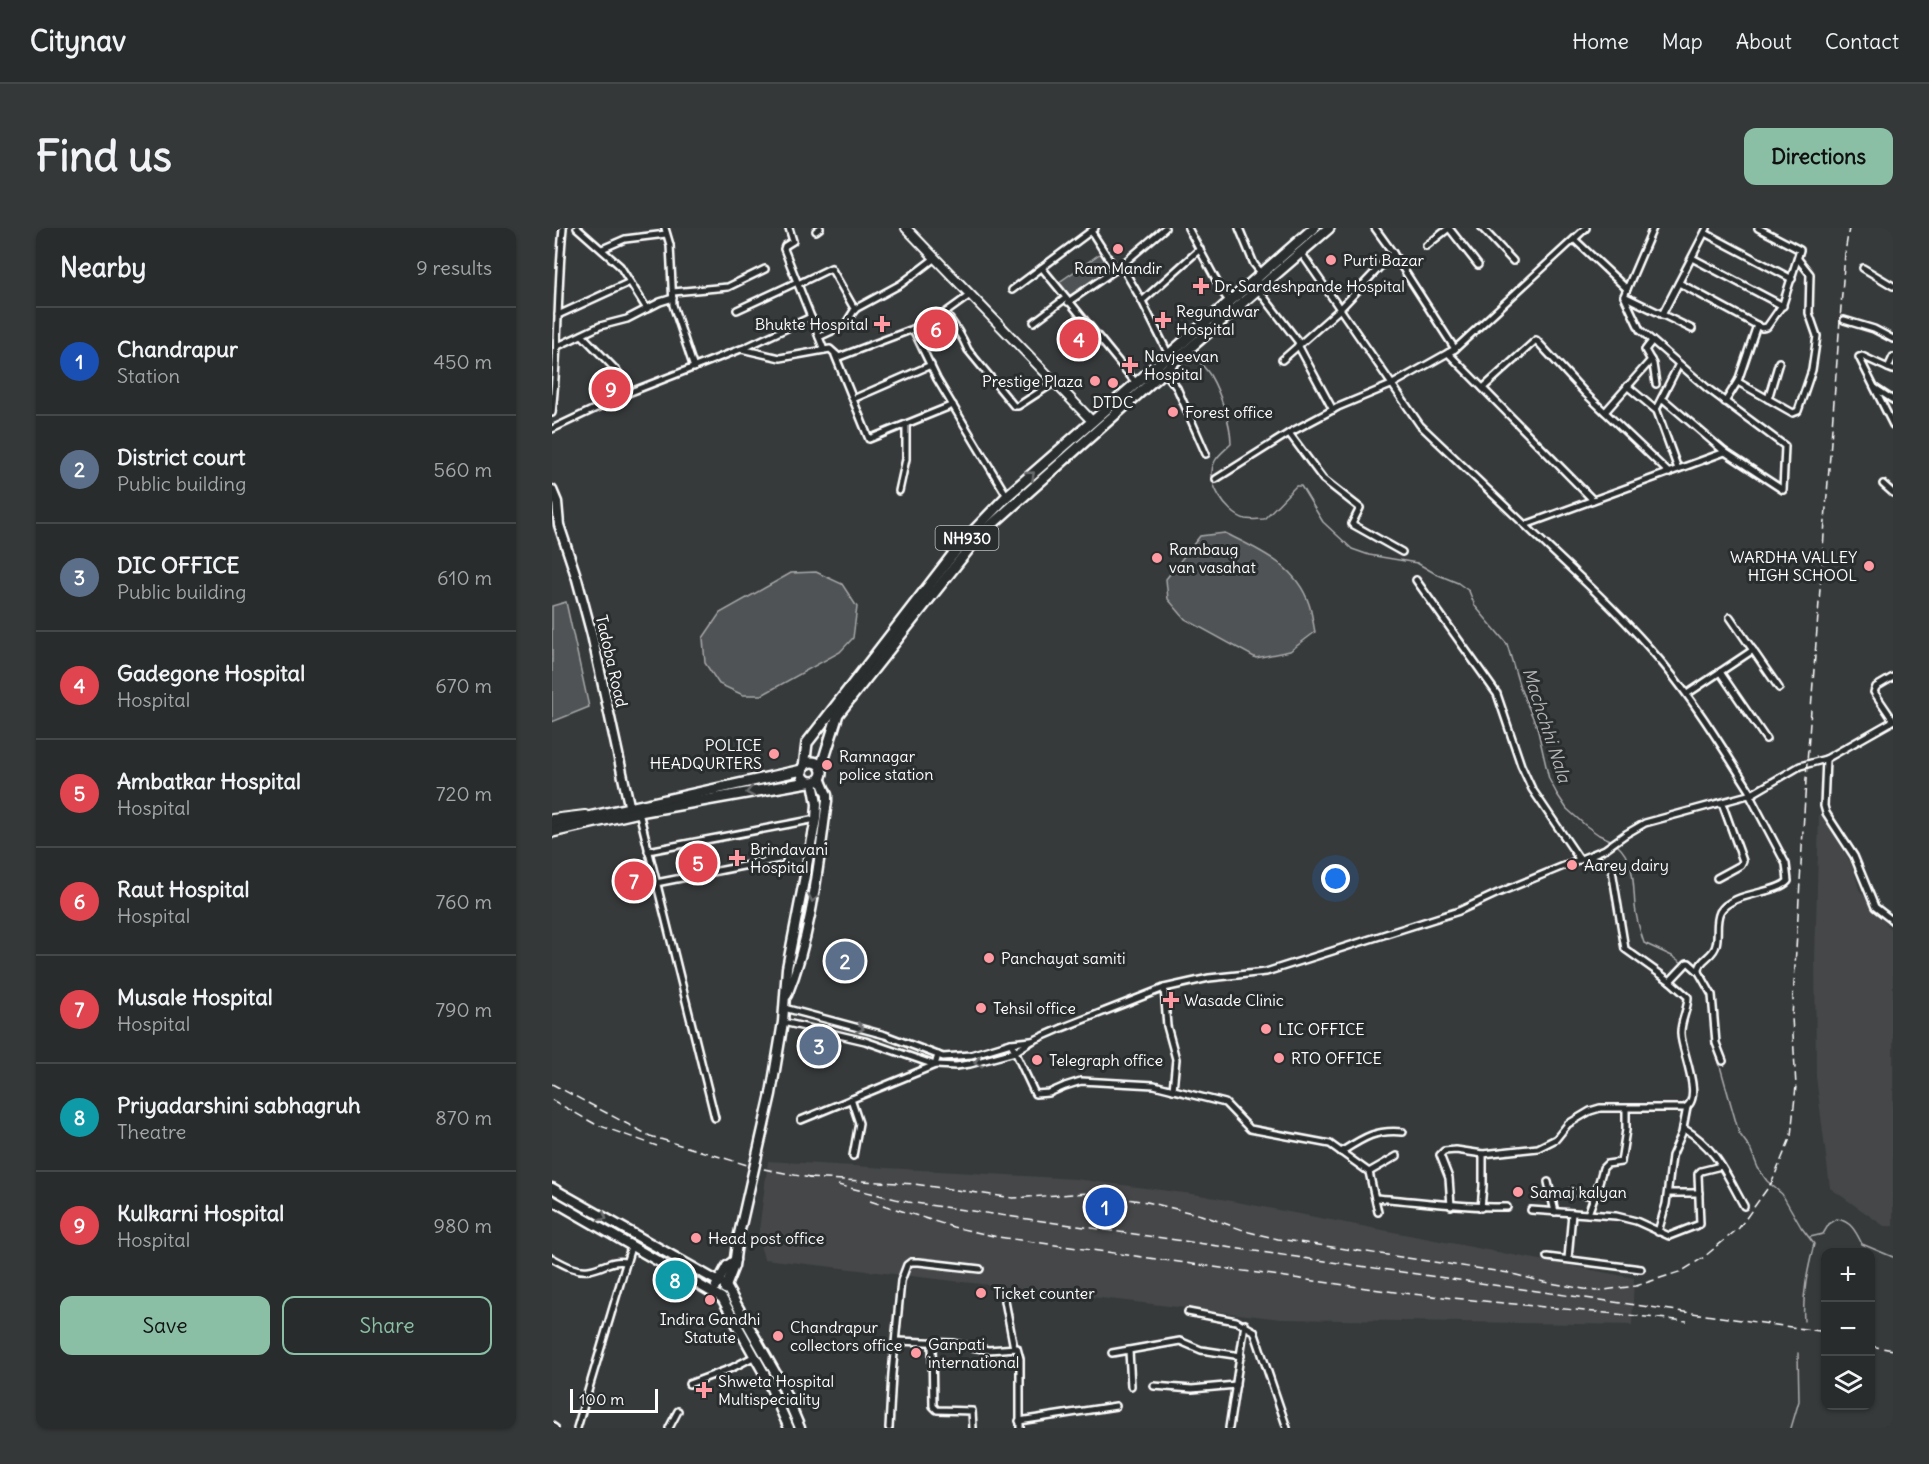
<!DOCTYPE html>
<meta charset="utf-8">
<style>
:root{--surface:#292c2c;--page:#353838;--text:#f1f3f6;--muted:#a5a7a9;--line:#454848;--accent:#8abfa5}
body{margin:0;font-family:Delius,sans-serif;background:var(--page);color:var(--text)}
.controls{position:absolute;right:18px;bottom:18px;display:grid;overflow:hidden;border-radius:12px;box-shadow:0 2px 4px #0004}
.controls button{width:54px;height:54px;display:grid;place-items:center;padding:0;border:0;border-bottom:2px solid var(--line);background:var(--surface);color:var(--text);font:30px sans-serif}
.scale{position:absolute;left:18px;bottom:15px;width:88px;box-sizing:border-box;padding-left:6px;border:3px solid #fff;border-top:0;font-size:16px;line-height:21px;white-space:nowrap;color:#fff;-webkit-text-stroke:4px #2a2d2e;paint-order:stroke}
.you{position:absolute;left:784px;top:651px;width:21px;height:21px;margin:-15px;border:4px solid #fff;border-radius:50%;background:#1a73e8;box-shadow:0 0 0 9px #1a73e833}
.badge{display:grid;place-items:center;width:39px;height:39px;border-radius:50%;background:var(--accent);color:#fff;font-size:20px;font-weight:700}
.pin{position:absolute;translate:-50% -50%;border:3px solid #fff;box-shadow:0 2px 6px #0006}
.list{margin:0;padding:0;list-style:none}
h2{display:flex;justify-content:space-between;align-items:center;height:78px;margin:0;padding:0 24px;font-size:26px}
h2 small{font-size:20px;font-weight:400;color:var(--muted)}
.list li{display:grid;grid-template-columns:39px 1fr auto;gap:18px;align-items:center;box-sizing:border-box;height:108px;padding:0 24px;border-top:2px solid var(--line)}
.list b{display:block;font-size:22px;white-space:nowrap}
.list p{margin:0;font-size:20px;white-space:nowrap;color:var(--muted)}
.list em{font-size:20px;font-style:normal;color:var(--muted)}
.actions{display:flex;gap:12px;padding:18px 24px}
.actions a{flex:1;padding:14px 0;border:2px solid var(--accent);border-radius:12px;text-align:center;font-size:21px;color:var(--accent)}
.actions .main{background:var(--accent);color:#111}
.icon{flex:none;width:33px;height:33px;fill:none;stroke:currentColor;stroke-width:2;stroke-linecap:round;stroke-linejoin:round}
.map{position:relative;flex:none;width:1341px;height:1200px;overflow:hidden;border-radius:12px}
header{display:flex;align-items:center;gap:36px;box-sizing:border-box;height:84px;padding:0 30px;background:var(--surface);border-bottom:2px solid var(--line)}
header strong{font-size:28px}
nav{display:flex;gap:33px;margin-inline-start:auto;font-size:21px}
.intro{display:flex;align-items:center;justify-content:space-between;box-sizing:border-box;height:144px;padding:0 36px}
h1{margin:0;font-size:42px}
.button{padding:15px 27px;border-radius:12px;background:var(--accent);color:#111;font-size:21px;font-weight:700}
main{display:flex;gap:36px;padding:0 36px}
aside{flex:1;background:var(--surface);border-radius:12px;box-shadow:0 2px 4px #0004}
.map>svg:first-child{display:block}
.built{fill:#444748}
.green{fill:#505354;stroke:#a8a9aa;stroke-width:1.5}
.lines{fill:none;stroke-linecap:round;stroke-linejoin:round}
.stream{stroke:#adaeaf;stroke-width:1.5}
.street-casing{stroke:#fff;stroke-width:10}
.secondary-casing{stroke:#fff;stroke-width:12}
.primary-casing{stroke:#fff;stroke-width:13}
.highway-casing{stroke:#fff;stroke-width:14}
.street{stroke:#2a2d2e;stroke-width:5}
.secondary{stroke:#2a2d2e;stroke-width:8}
.primary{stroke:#2a2d2e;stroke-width:8}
.highway{stroke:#2a2d2e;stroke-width:9}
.rail{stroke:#fff;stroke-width:1.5;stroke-dasharray:9 4.5;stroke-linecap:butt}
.primary-bridge-casing{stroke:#fff;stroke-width:13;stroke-linecap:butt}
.primary-bridge{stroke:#2a2d2e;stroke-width:8}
.oneway{stroke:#6a6c6d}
.poi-dot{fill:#ff9aa2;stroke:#2a2d2e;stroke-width:2}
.labels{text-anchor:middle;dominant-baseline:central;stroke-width:6;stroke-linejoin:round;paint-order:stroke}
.shield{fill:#2a2d2e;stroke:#bfc0c0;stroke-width:1.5}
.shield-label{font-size:15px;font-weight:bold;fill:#fff}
.poi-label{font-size:16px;fill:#fff;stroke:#2a2d2e;text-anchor:start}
.street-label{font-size:16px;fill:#fff;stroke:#2a2d2e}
.water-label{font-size:18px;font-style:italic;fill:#b4b5b5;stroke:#2a2d2e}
</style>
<header>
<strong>Citynav</strong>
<nav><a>Home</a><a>Map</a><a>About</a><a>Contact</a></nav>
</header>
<div class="intro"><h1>Find us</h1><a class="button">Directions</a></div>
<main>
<aside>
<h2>Nearby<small>9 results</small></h2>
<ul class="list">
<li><span class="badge" style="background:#1a4fb4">1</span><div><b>Chandrapur</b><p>Station</p></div><em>450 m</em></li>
<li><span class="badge" style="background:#5c6f8a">2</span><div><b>District court</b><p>Public building</p></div><em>560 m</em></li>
<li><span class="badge" style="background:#5c6f8a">3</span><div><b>DIC OFFICE</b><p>Public building</p></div><em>610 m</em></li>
<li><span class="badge" style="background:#e0444e">4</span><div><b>Gadegone Hospital</b><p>Hospital</p></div><em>670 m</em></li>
<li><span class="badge" style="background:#e0444e">5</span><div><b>Ambatkar Hospital</b><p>Hospital</p></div><em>720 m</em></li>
<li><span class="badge" style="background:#e0444e">6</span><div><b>Raut Hospital</b><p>Hospital</p></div><em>760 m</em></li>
<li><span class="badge" style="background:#e0444e">7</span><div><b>Musale Hospital</b><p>Hospital</p></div><em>790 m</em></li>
<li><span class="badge" style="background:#0f9aa8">8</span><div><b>Priyadarshini sabhagruh</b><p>Theatre</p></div><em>870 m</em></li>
<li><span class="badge" style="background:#e0444e">9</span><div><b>Kulkarni Hospital</b><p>Hospital</p></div><em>980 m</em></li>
</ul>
<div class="actions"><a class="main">Save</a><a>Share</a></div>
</aside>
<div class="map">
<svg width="1341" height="1200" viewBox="0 0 1341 1200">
<rect width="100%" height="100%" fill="#373a3b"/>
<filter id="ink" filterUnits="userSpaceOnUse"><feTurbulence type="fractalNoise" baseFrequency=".0167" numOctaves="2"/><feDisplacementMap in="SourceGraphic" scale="12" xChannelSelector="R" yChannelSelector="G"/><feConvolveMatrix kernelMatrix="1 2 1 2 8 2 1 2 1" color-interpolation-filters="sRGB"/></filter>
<g filter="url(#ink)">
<g class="built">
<path d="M1267,586L1275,594L1301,639L1307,661L1326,687L1341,703V998H1332L1278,960L1264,849L1263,729Z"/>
<path d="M216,933L524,951L648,967L1082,1050L1080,1097L729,1091L212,1031L206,1010Z"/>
</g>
<g class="green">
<path d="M549,25L558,40L517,69L506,55Z"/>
<path d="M673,305C707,322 744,337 757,376C760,385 761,395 763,404L738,423L704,430L633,391L616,371L614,351L648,308Z"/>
<path d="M264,344L290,356L305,379L301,410L288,424L210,467H191L167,456L153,435L151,410L168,385L239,345Z"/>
<path d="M14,374L37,479L0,494V378Z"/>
</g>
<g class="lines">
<g class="stream">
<path d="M640,124C645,133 653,139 658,147C668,164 679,196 679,216C674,221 666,227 663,233C652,253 674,285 693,291C699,292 706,291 712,291L744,258H749L771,294L800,321L817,327L865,335L884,346L906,355L917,363L923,378L955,416L968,460L985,499L997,551L1005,566L1015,581L1033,597L1047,607L1061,613"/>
<path d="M1064,616C1083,633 1081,654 1083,678C1084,690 1088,703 1092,715L1120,728L1132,736"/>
<path d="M1136,739L1147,750"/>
<path d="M1162,817L1187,905L1198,920L1206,940L1215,953L1230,966L1249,999L1262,1016C1256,1041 1250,1066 1252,1093"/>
<path d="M1258,1009L1271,1006L1277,996L1285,991C1299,993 1304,1004 1310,1016L1341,1029"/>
<path d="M1239,1200L1247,1173L1246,1125"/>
</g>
<defs>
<g id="street">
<path d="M25,0L68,38L95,81"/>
<path d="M113,0L118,17L121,77L142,140"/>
<path d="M237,0L241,13L233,18L232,21L272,122"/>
<path d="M636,0L671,65L678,74"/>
<path d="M687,0L702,36L710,46"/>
<path d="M823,0L841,25L903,121"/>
<path d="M897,0L926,37"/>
<path d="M930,0L961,33"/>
<path d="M264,3L268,0"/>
<path d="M539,3L564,42"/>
<path d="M1153,5L1240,51"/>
<path d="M1023,12L1075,61"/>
<path d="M874,18L897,0"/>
<path d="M50,21L73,11L114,6"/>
<path d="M748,23L868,197L973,297L1173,224L1231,262L1233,218L1155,160L1088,102L1072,68L1101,0"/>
<path d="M1140,30L1231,78"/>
<path d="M569,37L590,73L617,127"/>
<path d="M490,40L584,155"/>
<path d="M1311,40L1341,58"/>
<path d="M1127,55L1210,100L1215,99L1231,76L1248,22L1206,0"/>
<path d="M246,56L279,40L303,82"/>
<path d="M705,60L748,116"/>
<path d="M460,62L543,0"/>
<path d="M121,64L176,59L213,41"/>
<path d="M1072,68L1140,101"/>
<path d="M590,73L648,21"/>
<path d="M516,74L566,40L613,0"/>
<path d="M185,82L245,54"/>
<path d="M393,85C403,97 410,108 416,122L462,178H466L503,154"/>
<path d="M6,87L78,54"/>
<path d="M1110,87L1155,0"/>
<path d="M1292,92L1322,101L1341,111"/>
<path d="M482,94L514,70"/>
<path d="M361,101L385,151L455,268"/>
<path d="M30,107L66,144L76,165"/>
<path d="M267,109L293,97L303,81L349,56L383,30"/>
<path d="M1100,113L1093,122L1101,136L1104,156"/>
<path d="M746,117L781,182"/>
<path d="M6,118L48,98L75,91L108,74L121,70"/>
<path d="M190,121L259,89"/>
<path d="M896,125L1041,272"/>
<path d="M283,127L317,211L401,177"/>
<path d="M1341,129L1336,140L1341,142"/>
<path d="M730,132L788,81L841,25"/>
<path d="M1336,140L1310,128L1307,129L1341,197"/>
<path d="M612,143L625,160L654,226"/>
<path d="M1186,154L1241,185L1246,183L1260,142L1265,108L1257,85L1258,46L1246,31"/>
<path d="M1075,158L1105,183L1126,241"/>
<path d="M931,160L984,112L1034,166L1117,245"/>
<path d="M1323,160L1341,172"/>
<path d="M1110,170L1173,224"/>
<path d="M301,171L379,137"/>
<path d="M1216,171L1227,134"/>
<path d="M1173,174L1186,153L1205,97"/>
<path d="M1104,181L1127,136"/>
<path d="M1053,184L1099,132"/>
<path d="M0,185C7,124 5,62 11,0"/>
<path d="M0,201L76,165L189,121L228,130L278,121L287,129L361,101L393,85L418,67"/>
<path d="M664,251L737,205"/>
<path d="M1331,256L1341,265"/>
<path d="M347,263L354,231V196"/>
<path d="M973,297C1020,342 1070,386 1112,437C1145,477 1172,522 1200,566"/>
<path d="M850,324L800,296L808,280L771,251L737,205L786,179L839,157L903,121L1034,0"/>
<path d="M864,352L945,466L969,537L980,561L1028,632"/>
<path d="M1178,389L1227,460"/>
<path d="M1168,444L1214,511"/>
<path d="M1341,449L1324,459L1322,464L1341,492"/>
<path d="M1135,466L1201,422"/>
<path d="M1274,531L1272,578L1274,585L1302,628L1323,679L1341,693"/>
<path d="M87,584L163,890"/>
<path d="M96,623L264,591"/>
<path d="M1165,650L1189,637L1191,633L1170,575"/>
<path d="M104,655L227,631"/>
<path d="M1147,744C1146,731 1162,729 1164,717C1167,706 1163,695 1168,684C1179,664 1225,666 1236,653L1234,636L1197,566"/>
<path d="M1118,753L1135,735H1137L1147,744L1160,767L1164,815L1171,833"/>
<path d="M612,760L615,798L624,831L621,862"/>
<path d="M232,780L333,807L391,829L419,827L459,815L479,813"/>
<path d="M231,794L313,813L383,837L404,838L418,836L463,824L480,813L510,800L612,760L657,750L714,744L907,683L946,665L1053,621L1074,606L1093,595L1200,566L1248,538L1274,531L1341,493"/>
<path d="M459,815L483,866L497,865L513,858L529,853L602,857L673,875L698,901L778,916L817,944L826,984"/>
<path d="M299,871L307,895L301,928"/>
<path d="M249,892L383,837L386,827"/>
<path d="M1131,900C1164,919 1174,946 1192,978"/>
<path d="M789,924C811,910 824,901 851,904"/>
<path d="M817,944L845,928"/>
<path d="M996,954L1003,984"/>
<path d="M1019,964L1042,968"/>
<path d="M1116,965H1147"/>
<path d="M823,970C868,973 911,980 955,979"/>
<path d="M899,978L897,950L888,927L892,923L904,922L931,926L986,920L1004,911L1016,896L1038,883L1048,880H1132C1153,872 1129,823 1129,806C1128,794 1136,782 1136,769L1118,753L1073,721L1060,642L1056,635L1036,629"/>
<path d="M929,980L931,958V926"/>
<path d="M979,982L1064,988L1084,993L1117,1008L1148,996L1146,946L1149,943L1169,938"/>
<path d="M1036,986L1045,961L1051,940L1055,936L1069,934L1074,902V881"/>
<path d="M1106,1004L1114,976L1120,928L1130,905L1135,879"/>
<path d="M995,1029L1089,1041"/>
<path d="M0,1030C11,1036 24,1044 37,1042C51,1040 59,1031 74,1034"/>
<path d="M1016,1031L1020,985"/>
<path d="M453,1073L462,1120"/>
<path d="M636,1084L684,1093L702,1103L735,1200"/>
<path d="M344,1113L400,1115L436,1122L465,1120L468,1131V1200"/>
<path d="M380,1115L381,1178L385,1182L420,1183L421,1200"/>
<path d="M577,1123L579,1158"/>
<path d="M560,1125L628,1113L649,1122L689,1128"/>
<path d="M137,1156L180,1140L203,1128"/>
<path d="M602,1158L640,1161L684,1157"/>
<path d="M467,1193L564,1178"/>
<path d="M0,1198L3,1200"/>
<path d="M25,1200L79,1019"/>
<path d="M117,1200L126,1183"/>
<path d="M337,1200L340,1146L349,1053L355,1037L359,1034H367L428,1041"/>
<path d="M677,1200L693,1096"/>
</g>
<g id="secondary">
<path d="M354,0L540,193"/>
<path d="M0,591L33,587"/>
</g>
<g id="primary">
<path d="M0,262L5,274L7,297L25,351L40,407L79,586"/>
<path d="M235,767C260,706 266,638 275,573V567L268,550"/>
<path d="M219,866L231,794L235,740L264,591L265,576L261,554"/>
<path d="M0,960L174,1058L228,1153L248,1200"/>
<path d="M0,972L170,1070L213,1147L237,1200"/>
<path d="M164,1058L175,1038L183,1032"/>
<path d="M173,1061L182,1038L185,1015"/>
</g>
<g id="highway">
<circle cx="260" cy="544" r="10"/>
<path d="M252,539L255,515L409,316L455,268L762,0"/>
<path d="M269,540L286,486L427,308L631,126L777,0"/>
<path d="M0,597L250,542"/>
<path d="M0,604L87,584L256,554"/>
</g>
</defs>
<use href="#street" class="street-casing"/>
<use href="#secondary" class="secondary-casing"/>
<use href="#primary" class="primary-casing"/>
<use href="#highway" class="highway-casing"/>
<use href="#street" class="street"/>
<use href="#secondary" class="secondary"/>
<use href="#primary" class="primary"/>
<use href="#highway" class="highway"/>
<g class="rail">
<path d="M0,856L98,908L202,939L263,951"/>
<path d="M0,872L43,896L105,918"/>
<path d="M256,950L362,956L461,970L537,965L595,974L649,987L697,1004L726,1011L957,1045L992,1054L1044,1063L1084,1058L1130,1043L1152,1029L1187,1000L1220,954L1239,908L1244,858L1240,789L1255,535L1293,25L1297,0"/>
<path d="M286,957L356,974L1274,1104"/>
<path d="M318,973L401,999L446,1009L850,1065L1135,1093"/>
<path d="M1318,1118L1341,1122"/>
</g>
<defs>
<path id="primary-bridge" d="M185,1015L219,866"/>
</defs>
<use href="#primary-bridge" class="primary-bridge-casing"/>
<use href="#primary-bridge" class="primary-bridge"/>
</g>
<defs><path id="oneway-chevron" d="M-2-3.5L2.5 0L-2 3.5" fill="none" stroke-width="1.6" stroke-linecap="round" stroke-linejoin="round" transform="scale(1.5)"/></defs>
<g class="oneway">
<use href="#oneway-chevron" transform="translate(479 247) rotate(-41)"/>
<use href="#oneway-chevron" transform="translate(198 564) rotate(170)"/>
<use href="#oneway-chevron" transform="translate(261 670) rotate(102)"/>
<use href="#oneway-chevron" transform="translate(308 800) rotate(14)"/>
<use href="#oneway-chevron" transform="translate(426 834) rotate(165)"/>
<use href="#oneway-chevron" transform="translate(51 989) rotate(29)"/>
</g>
</g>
<g class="poi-dot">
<circle cx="566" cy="21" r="6"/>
<circle cx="779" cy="32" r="6"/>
<path d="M646 49h6v6h6v6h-6v6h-6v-6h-6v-6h6z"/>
<path d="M608 83h6v6h6v6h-6v6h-6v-6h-6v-6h6z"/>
<path d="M327 87h6v6h6v6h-6v6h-6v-6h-6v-6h6z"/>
<path d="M575 128h6v6h6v6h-6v6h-6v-6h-6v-6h6z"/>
<circle cx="543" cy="153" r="6"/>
<circle cx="561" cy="155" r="6"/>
<circle cx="621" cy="184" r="6"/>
<circle cx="605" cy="330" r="6"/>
<circle cx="1317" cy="338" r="6"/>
<circle cx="222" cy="526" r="6"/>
<circle cx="275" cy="537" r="6"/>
<path d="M182 621h6v6h6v6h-6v6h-6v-6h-6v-6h6z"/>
<circle cx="1020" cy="637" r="6"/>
<circle cx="437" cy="730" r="6"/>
<path d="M616 763h6v6h6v6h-6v6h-6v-6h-6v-6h6z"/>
<circle cx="429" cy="780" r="6"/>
<circle cx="714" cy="801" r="6"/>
<circle cx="727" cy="830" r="6"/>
<circle cx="485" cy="832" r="6"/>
<circle cx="966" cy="964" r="6"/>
<circle cx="144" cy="1010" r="6"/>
<circle cx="429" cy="1065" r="6"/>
<circle cx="158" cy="1072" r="6"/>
<circle cx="226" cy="1108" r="6"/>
<circle cx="364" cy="1125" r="6"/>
<path d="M149 1153h6v6h6v6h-6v6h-6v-6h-6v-6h6z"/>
</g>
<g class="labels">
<rect class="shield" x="383.5" y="298" width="63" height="24" rx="4.5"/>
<g class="shield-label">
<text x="415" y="310">NH930</text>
</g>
<g class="poi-label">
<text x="791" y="32">Purti Bazar</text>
<text x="566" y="40" text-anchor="middle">Ram Mandir</text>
<text x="662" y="58">Dr. Sardeshpande Hospital</text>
<text x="624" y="83">Regundwar<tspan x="624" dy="18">Hospital</tspan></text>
<text x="316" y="96" text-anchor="end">Bhukte Hospital</text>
<text x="592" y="128">Navjeevan<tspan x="592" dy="18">Hospital</tspan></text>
<text x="531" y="153" text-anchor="end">Prestige Plaza</text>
<text x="561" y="174" text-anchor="middle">DTDC</text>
<text x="633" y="184">Forest office</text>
<text x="617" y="321">Rambaug<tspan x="617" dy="18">van vasahat</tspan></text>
<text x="1305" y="329" text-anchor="end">WARDHA VALLEY<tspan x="1305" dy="18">HIGH SCHOOL</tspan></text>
<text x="210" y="517" text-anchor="end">POLICE<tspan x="210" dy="18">HEADQURTERS</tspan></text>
<text x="287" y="528">Ramnagar<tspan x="287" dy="18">police station</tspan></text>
<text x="198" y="621">Brindavani<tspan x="198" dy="18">Hospital</tspan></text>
<text x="1032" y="637">Aarey dairy</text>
<text x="449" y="730">Panchayat samiti</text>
<text x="632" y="772">Wasade Clinic</text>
<text x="441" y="780">Tehsil office</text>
<text x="726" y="801">LIC OFFICE</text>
<text x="739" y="830">RTO OFFICE</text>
<text x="497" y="832">Telegraph office</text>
<text x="978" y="964">Samaj kalyan</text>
<text x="156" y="1010">Head post office</text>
<text x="441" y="1065">Ticket counter</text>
<text x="158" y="1091" text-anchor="middle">Indira Gandhi<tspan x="158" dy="18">Statute</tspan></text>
<text x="238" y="1099">Chandrapur<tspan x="238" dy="18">collectors office</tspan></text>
<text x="376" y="1116">Ganpati<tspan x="376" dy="18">international</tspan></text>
<text x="166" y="1153">Shweta Hospital<tspan x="166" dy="18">Multispeciality</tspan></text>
</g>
<g class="street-label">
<text transform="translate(60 433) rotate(77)">Tadoba Road</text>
</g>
<g class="water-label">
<text transform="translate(995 497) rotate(72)">Machchhi Nala</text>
</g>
</g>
</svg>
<div class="controls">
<button>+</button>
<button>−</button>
<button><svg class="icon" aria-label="layers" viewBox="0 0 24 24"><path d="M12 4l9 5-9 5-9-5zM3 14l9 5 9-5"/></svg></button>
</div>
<div class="scale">100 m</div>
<div class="you"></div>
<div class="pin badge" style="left:553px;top:979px;background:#1a4fb4">1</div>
<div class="pin badge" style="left:293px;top:733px;background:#5c6f8a">2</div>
<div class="pin badge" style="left:267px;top:818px;background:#5c6f8a">3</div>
<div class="pin badge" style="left:527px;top:111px;background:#e0444e">4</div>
<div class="pin badge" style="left:146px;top:635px;background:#e0444e">5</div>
<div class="pin badge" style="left:384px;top:101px;background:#e0444e">6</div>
<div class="pin badge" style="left:82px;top:653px;background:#e0444e">7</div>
<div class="pin badge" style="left:123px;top:1052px;background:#0f9aa8">8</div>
<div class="pin badge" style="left:59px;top:161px;background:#e0444e">9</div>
</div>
</main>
